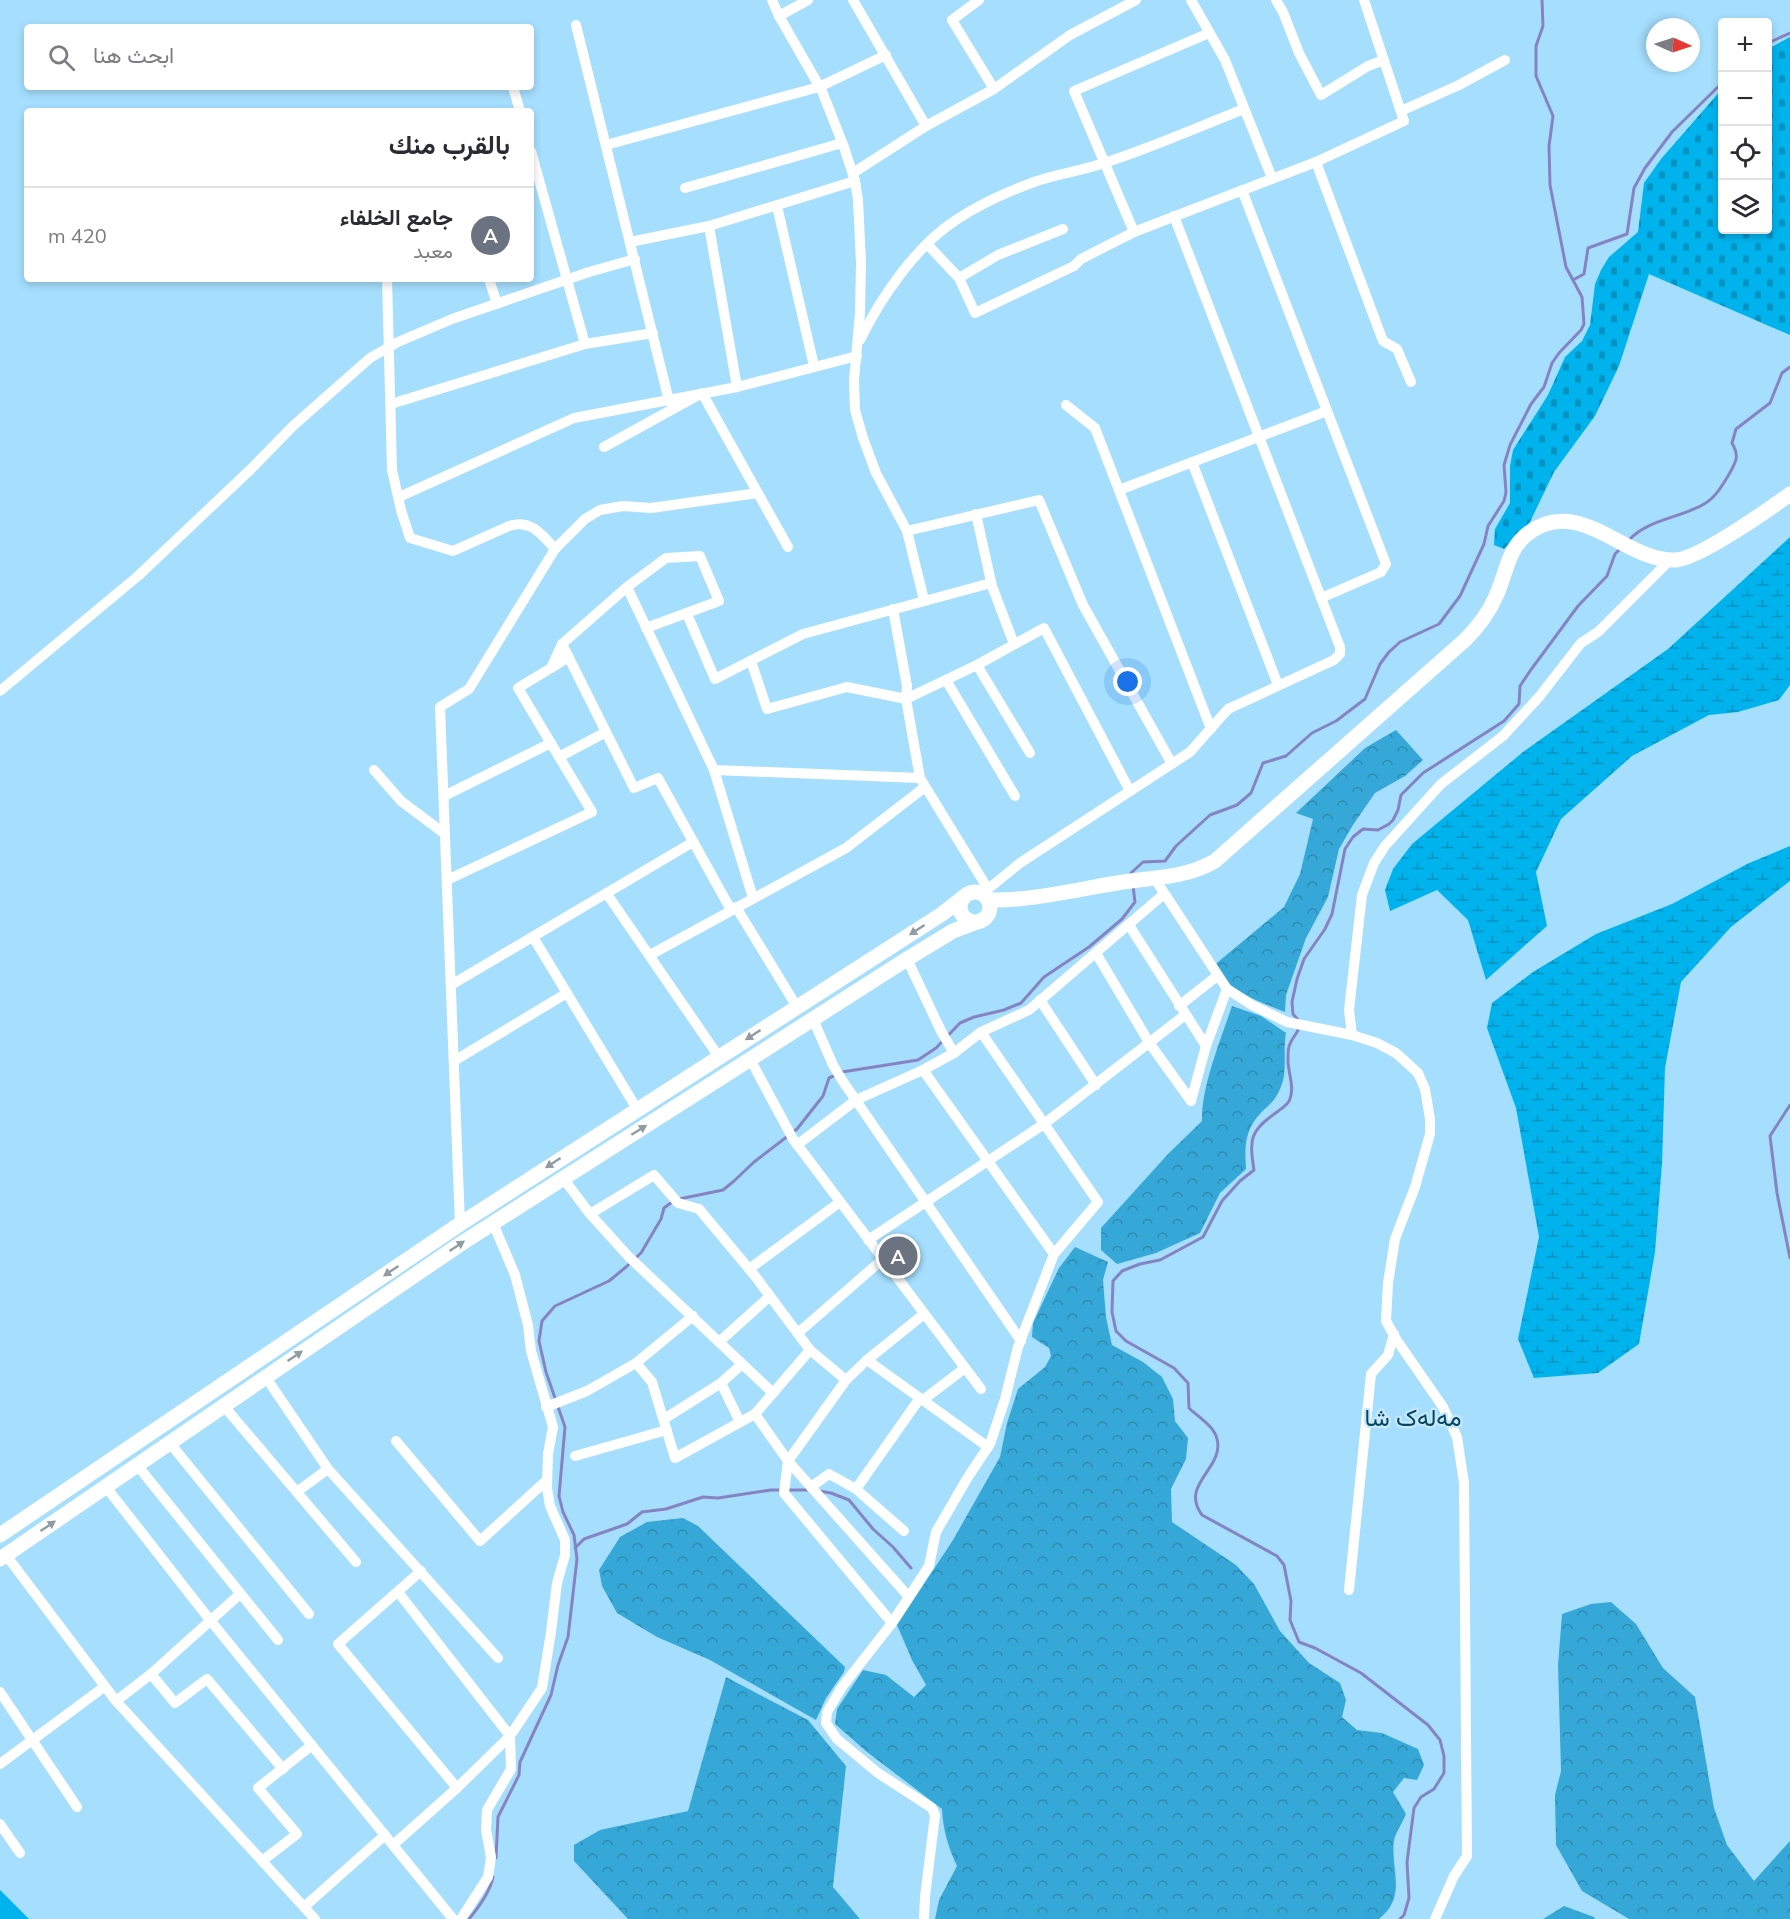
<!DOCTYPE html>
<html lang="ar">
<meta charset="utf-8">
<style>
:root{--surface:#fff;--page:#f7f7f7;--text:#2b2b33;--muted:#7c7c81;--line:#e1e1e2;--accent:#b45506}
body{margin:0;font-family:Mulish,Vazirmatn,sans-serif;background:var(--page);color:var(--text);direction:rtl}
.controls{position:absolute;right:18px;top:18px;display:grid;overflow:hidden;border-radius:6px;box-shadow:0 3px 9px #0003}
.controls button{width:54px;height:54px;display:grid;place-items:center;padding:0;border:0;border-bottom:2px solid var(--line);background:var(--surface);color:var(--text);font:30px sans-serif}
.compass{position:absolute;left:1646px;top:18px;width:54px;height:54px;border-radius:50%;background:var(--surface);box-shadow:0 3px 9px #0003;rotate:93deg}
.you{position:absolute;left:1128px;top:682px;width:21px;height:21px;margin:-15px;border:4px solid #fff;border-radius:50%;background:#1a73e8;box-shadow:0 0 0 9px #1a73e833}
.badge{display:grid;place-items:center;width:39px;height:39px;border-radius:50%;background:var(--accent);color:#fff;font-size:20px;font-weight:700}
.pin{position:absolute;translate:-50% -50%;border:3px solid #fff;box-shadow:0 2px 6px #0006}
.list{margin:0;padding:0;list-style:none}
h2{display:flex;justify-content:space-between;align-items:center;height:78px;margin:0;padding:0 24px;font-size:26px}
h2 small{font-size:20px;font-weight:400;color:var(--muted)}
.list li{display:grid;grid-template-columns:39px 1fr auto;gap:18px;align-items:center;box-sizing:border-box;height:96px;padding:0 24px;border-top:2px solid var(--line)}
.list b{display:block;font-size:22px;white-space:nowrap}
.list p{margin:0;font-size:20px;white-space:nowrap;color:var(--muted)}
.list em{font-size:20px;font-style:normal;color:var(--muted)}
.icon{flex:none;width:33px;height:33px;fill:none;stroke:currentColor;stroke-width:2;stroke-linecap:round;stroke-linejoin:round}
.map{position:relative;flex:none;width:1790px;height:1919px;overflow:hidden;direction:ltr}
.search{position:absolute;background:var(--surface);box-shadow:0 3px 9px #0003;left:24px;top:24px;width:510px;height:66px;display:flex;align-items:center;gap:15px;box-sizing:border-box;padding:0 21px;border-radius:6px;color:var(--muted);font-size:22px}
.panel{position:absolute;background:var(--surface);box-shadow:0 3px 9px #0003;left:24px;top:108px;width:510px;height:174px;border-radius:6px;direction:rtl}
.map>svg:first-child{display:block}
.forest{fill:url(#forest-crowns)}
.wetland{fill:url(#wetland-marsh)}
.cemetery{fill:url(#cemetery-stones)}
.green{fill:#00b3ed}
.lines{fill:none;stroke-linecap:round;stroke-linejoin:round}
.stream{stroke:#8683c2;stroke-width:3}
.street{stroke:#fff;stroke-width:10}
.secondary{stroke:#fff;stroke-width:15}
.oneway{fill:#909ca1}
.labels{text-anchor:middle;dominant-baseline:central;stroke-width:4.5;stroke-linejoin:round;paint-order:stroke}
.quarter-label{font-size:24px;fill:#04475f;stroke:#c7e9fb}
</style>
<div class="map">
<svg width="1790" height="1919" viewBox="0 0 1790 1919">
<defs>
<pattern id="forest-crowns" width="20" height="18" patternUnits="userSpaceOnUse" patternTransform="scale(1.5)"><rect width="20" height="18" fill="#36a8d8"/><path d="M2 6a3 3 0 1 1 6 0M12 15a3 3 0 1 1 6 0" fill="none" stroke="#2d8ab1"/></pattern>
<pattern id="wetland-marsh" width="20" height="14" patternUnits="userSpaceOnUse" patternTransform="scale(1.5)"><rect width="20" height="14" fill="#00b3ed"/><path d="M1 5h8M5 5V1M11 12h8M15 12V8" fill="none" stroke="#0293c2"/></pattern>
<pattern id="cemetery-stones" width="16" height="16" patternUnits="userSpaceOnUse" patternTransform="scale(1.5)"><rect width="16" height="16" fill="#00b3ed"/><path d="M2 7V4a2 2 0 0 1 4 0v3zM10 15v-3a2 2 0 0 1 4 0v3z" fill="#0293c2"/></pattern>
</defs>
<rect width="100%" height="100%" fill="#a5dffd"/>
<g class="forest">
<path d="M1396,730L1423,760L1405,776L1375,793L1353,825L1339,849L1328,897L1306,938L1286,995L1285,1012C1253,999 1235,994 1212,967L1284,907L1300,874L1313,819L1296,813L1365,748Z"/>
<path d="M1232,1006L1261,1016L1286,1033C1283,1049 1287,1070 1282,1084C1274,1106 1266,1105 1255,1120C1244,1135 1245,1152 1246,1169L1220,1193L1200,1233L1156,1253L1117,1264L1101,1250V1228L1168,1154L1202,1121C1201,1087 1221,1039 1232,1006Z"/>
<path d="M1075,1247L1108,1262L1103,1280L1106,1317L1112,1345L1143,1362L1162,1377L1173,1399L1175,1421L1188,1438L1186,1459L1171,1489L1172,1522L1236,1565L1254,1584L1280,1631L1309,1663L1340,1683L1346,1700L1342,1717L1357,1730L1382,1733L1418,1749L1424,1765L1417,1780L1404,1778L1393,1792L1406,1814C1403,1822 1396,1832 1394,1840C1390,1870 1408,1896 1379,1919H935L939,1900L957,1866C948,1847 943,1830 942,1809L867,1752L835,1724L837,1709L863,1670L886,1675L914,1697L926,1685L912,1660L897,1625L953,1540L1000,1457L1007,1423L1018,1389L1045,1367L1051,1356L1049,1348L1032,1337L1033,1323L1059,1268Z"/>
<path d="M683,1518L698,1526L845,1667L844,1672L826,1698L816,1720L710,1660L657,1637L617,1613L602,1586L599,1570L620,1537L647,1522Z"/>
<path d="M1611,1602L1636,1624L1663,1668L1695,1697L1714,1808L1727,1845L1754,1881L1790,1841V1919H1629L1582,1891L1556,1845L1555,1795L1561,1771L1558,1665L1562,1614L1591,1604Z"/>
<path d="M726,1677L808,1720L846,1766L833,1887L860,1919H628L574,1861V1845L600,1830L688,1811Z"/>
<path d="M1564,1906L1594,1917L1595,1919H1543Z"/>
</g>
<g class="wetland">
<path d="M1790,537V685L1779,700L1738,712L1709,715L1632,756L1561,819L1536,872L1547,926L1486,980L1468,920L1437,890L1390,911L1385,890L1393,869L1412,844L1523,752L1668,649Z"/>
<path d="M1790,846V881L1731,927L1681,982L1665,1068L1662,1164L1655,1252L1639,1344L1598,1373L1534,1378L1518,1339L1539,1237L1516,1108L1487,1028L1492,1003L1533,972L1596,934L1672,904L1747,864Z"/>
</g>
<path class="cemetery" d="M1790,37V335L1649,274L1619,366L1595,416L1554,472L1530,522L1504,549L1494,545L1495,529L1510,503V466L1513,450L1548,395L1565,357L1582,341L1590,325L1595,284L1601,270L1609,257L1638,232L1644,183L1661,159L1722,89V230H1768V49Z"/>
<path class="green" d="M0,1890L29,1919H0Z"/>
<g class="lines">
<g class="stream">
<path d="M1768,43L1790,33"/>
<path d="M1573,280L1584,274L1588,248L1627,234L1634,188L1645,168L1672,132L1722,83"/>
<path d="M1629,540C1648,519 1681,518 1704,504C1715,498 1722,486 1728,476C1736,462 1740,457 1732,443L1736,429L1770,403L1782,373L1790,367"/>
<path d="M1131,876V873L1143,862L1165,861L1176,846L1210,815L1237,805L1251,793L1263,763L1286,756L1312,733L1336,721L1365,699L1380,664L1389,652L1400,642L1439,624L1460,596L1484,544L1488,526L1504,501L1506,492L1504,465L1510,445L1531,404L1544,387L1552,363L1559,353L1581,330L1584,324L1582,297L1566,267L1550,185L1549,146L1553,116L1536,76V46L1543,26L1542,0"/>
<path d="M1299,1021L1293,1014L1292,1002L1297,979L1304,959L1325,929L1332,914L1345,849L1353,837L1363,829L1378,830L1389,824L1393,820L1398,810L1401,795L1423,773L1504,721L1519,704L1520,686L1530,671L1578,606L1607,576L1615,554L1620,549"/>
<path d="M1299,1028C1297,1034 1292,1038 1290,1044C1288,1047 1288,1053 1288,1057C1287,1071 1295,1085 1290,1099C1288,1105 1282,1108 1277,1112C1250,1131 1249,1138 1254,1170L1240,1181L1222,1201L1203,1237L1160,1260L1140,1264L1122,1271L1113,1281L1112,1312L1116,1331L1126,1341L1174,1368L1188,1383L1189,1408C1198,1417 1214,1426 1217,1439C1225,1468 1179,1484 1202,1515L1277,1556L1284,1565L1291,1601L1290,1620L1299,1642L1315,1648L1361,1673L1428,1725L1440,1740L1444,1756V1773L1434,1789L1421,1797L1414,1808L1407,1862L1409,1898L1404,1915L1400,1919"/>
<path d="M842,1072L918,1060L936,1048L960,1023L974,1017L1004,1010L1021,1003L1044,977L1089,947L1122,919L1135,902L1133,886"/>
<path d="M1790,1105L1770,1136L1777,1193L1790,1258"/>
<path d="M679,1199L723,1190L734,1181L754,1162L797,1129L823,1096L829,1078L836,1075"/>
<path d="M819,1491L831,1493L849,1500L873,1529L893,1547L911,1568"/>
<path d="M575,1548L584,1539L627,1524L642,1512L666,1509L703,1497L718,1498L771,1490H809"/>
<path d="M496,1858L498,1817L519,1775L520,1762L551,1695L558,1665L568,1637L577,1559L574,1535L563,1512L559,1496L565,1427L546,1372L539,1341L542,1321L555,1306L609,1281L626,1267L641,1253L661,1219L664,1208L672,1202"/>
<path d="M469,1919C479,1907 490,1892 493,1877"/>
</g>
<g class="street">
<path d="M772,0L779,16L822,91L844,147L855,181L858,200L861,263L860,313L854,380L855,410L863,438L876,473L907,531L924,600"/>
<path d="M853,0L926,126"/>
<path d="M979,0L952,20L994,89"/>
<path d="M1191,0L1225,60L1272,178"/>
<path d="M1276,0L1283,12L1299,53L1321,95L1368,66L1384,60"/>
<path d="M779,16L808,0"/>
<path d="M576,25L669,401"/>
<path d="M513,87L520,111"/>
<path d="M1401,111L1459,85L1505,60"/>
<path d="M606,145L819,87L886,55"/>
<path d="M531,151L585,344L653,333"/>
<path d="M1316,162L1383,341L1397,349L1411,382"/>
<path d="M853,173L926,126L994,89L1070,35L1136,0"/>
<path d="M685,188L842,143"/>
<path d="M1242,190L1386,564L1381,572L1321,598"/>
<path d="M777,206L814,366"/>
<path d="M709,226L737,387"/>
<path d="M1134,232L1074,91L1209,33"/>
<path d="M630,242L709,226L855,181"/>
<path d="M927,244L959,278L975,313L1074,266L1081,259L1134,232L1316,162L1404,121L1364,0"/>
<path d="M959,278L998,255L1063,229"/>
<path d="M387,279L392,470L401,510L410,538L453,551L509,526C530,519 542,534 555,549"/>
<path d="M489,279L497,304"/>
<path d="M860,340C881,297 916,246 956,220C980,204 1007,192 1034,182C1056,174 1081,171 1104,163C1151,148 1198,127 1244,109"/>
<path d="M391,404L585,344"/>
<path d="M1066,405L1095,428L1211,729"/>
<path d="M604,447L702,393L788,547"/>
<path d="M1192,462L1278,685"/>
<path d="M1119,490L1327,411"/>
<path d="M399,497L574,418L737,387L857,356"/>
<path d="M976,514L992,586L1014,644"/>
<path d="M907,531L1039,500L1083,605L1172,764"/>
<path d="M627,587L714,770L753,898"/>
<path d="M893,609L907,686L906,699L920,778L988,889"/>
<path d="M687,614L715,679L803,634L991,583"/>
<path d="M562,644L634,788L658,778L731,910"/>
<path d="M751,661L767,709L847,687L906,699L977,665L1044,628L1130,791"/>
<path d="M977,665L1030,753"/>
<path d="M551,668L562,644L627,587L666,558L700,556L719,601L646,628"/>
<path d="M946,680L1015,796"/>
<path d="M0,691L138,576L251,469L293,426L370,358L398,342L452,319L589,272L635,259"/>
<path d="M559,757L606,732"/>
<path d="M374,770L401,801L445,834"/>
<path d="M714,770L920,778"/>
<path d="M444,796L551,743"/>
<path d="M1155,879L1227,989L1252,1005L1287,1022L1352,1035L1377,1043L1396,1053L1418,1073L1425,1089L1430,1119V1134L1415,1187L1395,1239L1388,1283L1386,1321L1396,1339L1443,1407L1457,1437L1464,1483L1467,1856L1454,1876L1435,1919"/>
<path d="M447,880L592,812L518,688L569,657"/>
<path d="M607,894L719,1057"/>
<path d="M982,894L1020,863L1190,752L1228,709L1334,660L1340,654V647L1174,216"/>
<path d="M736,907L797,1007"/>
<path d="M1129,925L1206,1046"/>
<path d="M533,937L637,1109"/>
<path d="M1096,953L1150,1044L1191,1101"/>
<path d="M650,955L846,848L925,787"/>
<path d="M907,959L941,1031L954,1053"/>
<path d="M451,985L693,842"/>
<path d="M1040,1000L1096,1085"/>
<path d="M1179,1006L1217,976"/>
<path d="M813,1019L833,1065L842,1080L1021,1341"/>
<path d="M981,1032L1098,1202L1054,1254"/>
<path d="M1352,1035L1349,1010L1362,895L1374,863L1385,846L1441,784L1503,736L1539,697L1581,643L1598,632L1671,559"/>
<path d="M750,1059L793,1139L981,1389"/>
<path d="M454,1061L567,993"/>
<path d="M923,1070L1054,1254L1018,1347L1005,1399L990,1444L968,1477L936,1532L929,1566L892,1623L842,1687L827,1712L826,1723L837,1739L878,1773L932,1808L935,1815L925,1897L924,1919"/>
<path d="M1191,1101L1206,1046L1227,989"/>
<path d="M797,1145L856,1100L923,1070L954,1053L981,1032L1029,1010L1164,894"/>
<path d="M563,1178L590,1214L629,1257L773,1393"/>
<path d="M590,1214L654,1175L678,1203L699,1209L755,1276L810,1350L846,1380"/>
<path d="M460,1224L440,707L469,689L555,549L585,519L600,510L623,506L651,508L758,493"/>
<path d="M868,1240L1044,1124L1185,1015"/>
<path d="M749,1269L840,1202"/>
<path d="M798,1333L883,1259"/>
<path d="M719,1342L770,1296"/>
<path d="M867,1360L988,1447"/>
<path d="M636,1363L652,1382L675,1458L755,1414L810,1350"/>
<path d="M265,1376L328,1469L498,1658"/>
<path d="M721,1383L740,1422"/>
<path d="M923,1400L965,1368"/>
<path d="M223,1405L356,1562"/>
<path d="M546,1407L587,1391L636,1363L693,1316"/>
<path d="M755,1414L788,1461L784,1493L892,1623"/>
<path d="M664,1419L721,1383L742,1364"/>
<path d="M396,1441L480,1541L547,1480"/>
<path d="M169,1442L309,1614"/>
<path d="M575,1456L667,1430"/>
<path d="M137,1465L278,1640"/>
<path d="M106,1487L210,1620L453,1919"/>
<path d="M811,1487L829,1474L856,1489L904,1531"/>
<path d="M856,1489L920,1398"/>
<path d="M298,1491L328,1469"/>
<path d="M6,1555L116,1701L315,1919"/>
<path d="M421,1571L338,1644L457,1788"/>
<path d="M1349,1590L1371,1374L1388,1355L1394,1334"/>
<path d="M909,1597L788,1461L846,1380L867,1360L924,1314"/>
<path d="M151,1674L175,1703L207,1679L283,1769"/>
<path d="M0,1692L77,1807"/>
<path d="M116,1701L151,1674L240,1594"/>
<path d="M0,1764L104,1687"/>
<path d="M0,1824L20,1853"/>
<path d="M393,1845L457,1788L510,1736L398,1592"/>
<path d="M262,1861L297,1834L258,1788L312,1745"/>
<path d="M304,1907L385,1835"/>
<path d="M461,1919L488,1877L491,1857L486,1830L487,1810L511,1769L510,1736L542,1688L551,1632L557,1583L565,1555V1540L550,1506L547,1488L548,1454L553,1427L531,1351L528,1325L515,1275L493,1223"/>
</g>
<g class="secondary">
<circle cx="975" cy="907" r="15"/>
<path d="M988,900C1031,901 1074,890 1117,883C1151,877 1184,879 1215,861L1465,640C1478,627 1489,613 1496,596C1506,575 1507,551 1526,535C1579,492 1625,563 1676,560C1700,558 1768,510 1790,494"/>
<path d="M0,1535L460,1224L942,914L965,896"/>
<path d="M0,1559L459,1245L907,959L953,931L977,922"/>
</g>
</g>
<defs><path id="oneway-solid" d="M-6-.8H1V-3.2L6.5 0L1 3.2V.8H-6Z" transform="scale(1.5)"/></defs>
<g class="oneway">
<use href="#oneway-solid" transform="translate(917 930) rotate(147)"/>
<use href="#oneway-solid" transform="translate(753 1035) rotate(147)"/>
<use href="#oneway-solid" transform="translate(639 1130) rotate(-32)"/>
<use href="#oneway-solid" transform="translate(553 1163) rotate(147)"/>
<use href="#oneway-solid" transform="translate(457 1246) rotate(-34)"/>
<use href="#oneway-solid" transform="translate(391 1271) rotate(146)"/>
<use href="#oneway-solid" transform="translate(295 1356) rotate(-34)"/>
<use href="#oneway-solid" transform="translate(48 1526) rotate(-34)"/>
</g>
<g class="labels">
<g class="quarter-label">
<text x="1413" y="1417">مەلەک شا</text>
</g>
</g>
</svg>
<div class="controls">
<button>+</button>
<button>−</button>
<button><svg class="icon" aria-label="locate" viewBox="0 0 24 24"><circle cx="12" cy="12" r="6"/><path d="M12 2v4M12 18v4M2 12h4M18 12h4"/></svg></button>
<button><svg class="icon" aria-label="layers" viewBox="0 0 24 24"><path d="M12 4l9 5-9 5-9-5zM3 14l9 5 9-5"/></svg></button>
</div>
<svg class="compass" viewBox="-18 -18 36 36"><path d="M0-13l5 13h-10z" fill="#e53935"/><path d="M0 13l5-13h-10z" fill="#7c7c81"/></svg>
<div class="you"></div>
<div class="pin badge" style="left:898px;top:1256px;background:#6b7280">A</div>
<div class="search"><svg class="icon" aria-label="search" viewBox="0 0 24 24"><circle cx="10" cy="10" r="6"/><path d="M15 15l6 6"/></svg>ابحث هنا</div>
<section class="panel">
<h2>بالقرب منك<small></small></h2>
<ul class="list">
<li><span class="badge" style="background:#6b7280">A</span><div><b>جامع الخلفاء</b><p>معبد</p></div><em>420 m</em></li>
</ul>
</section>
</div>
